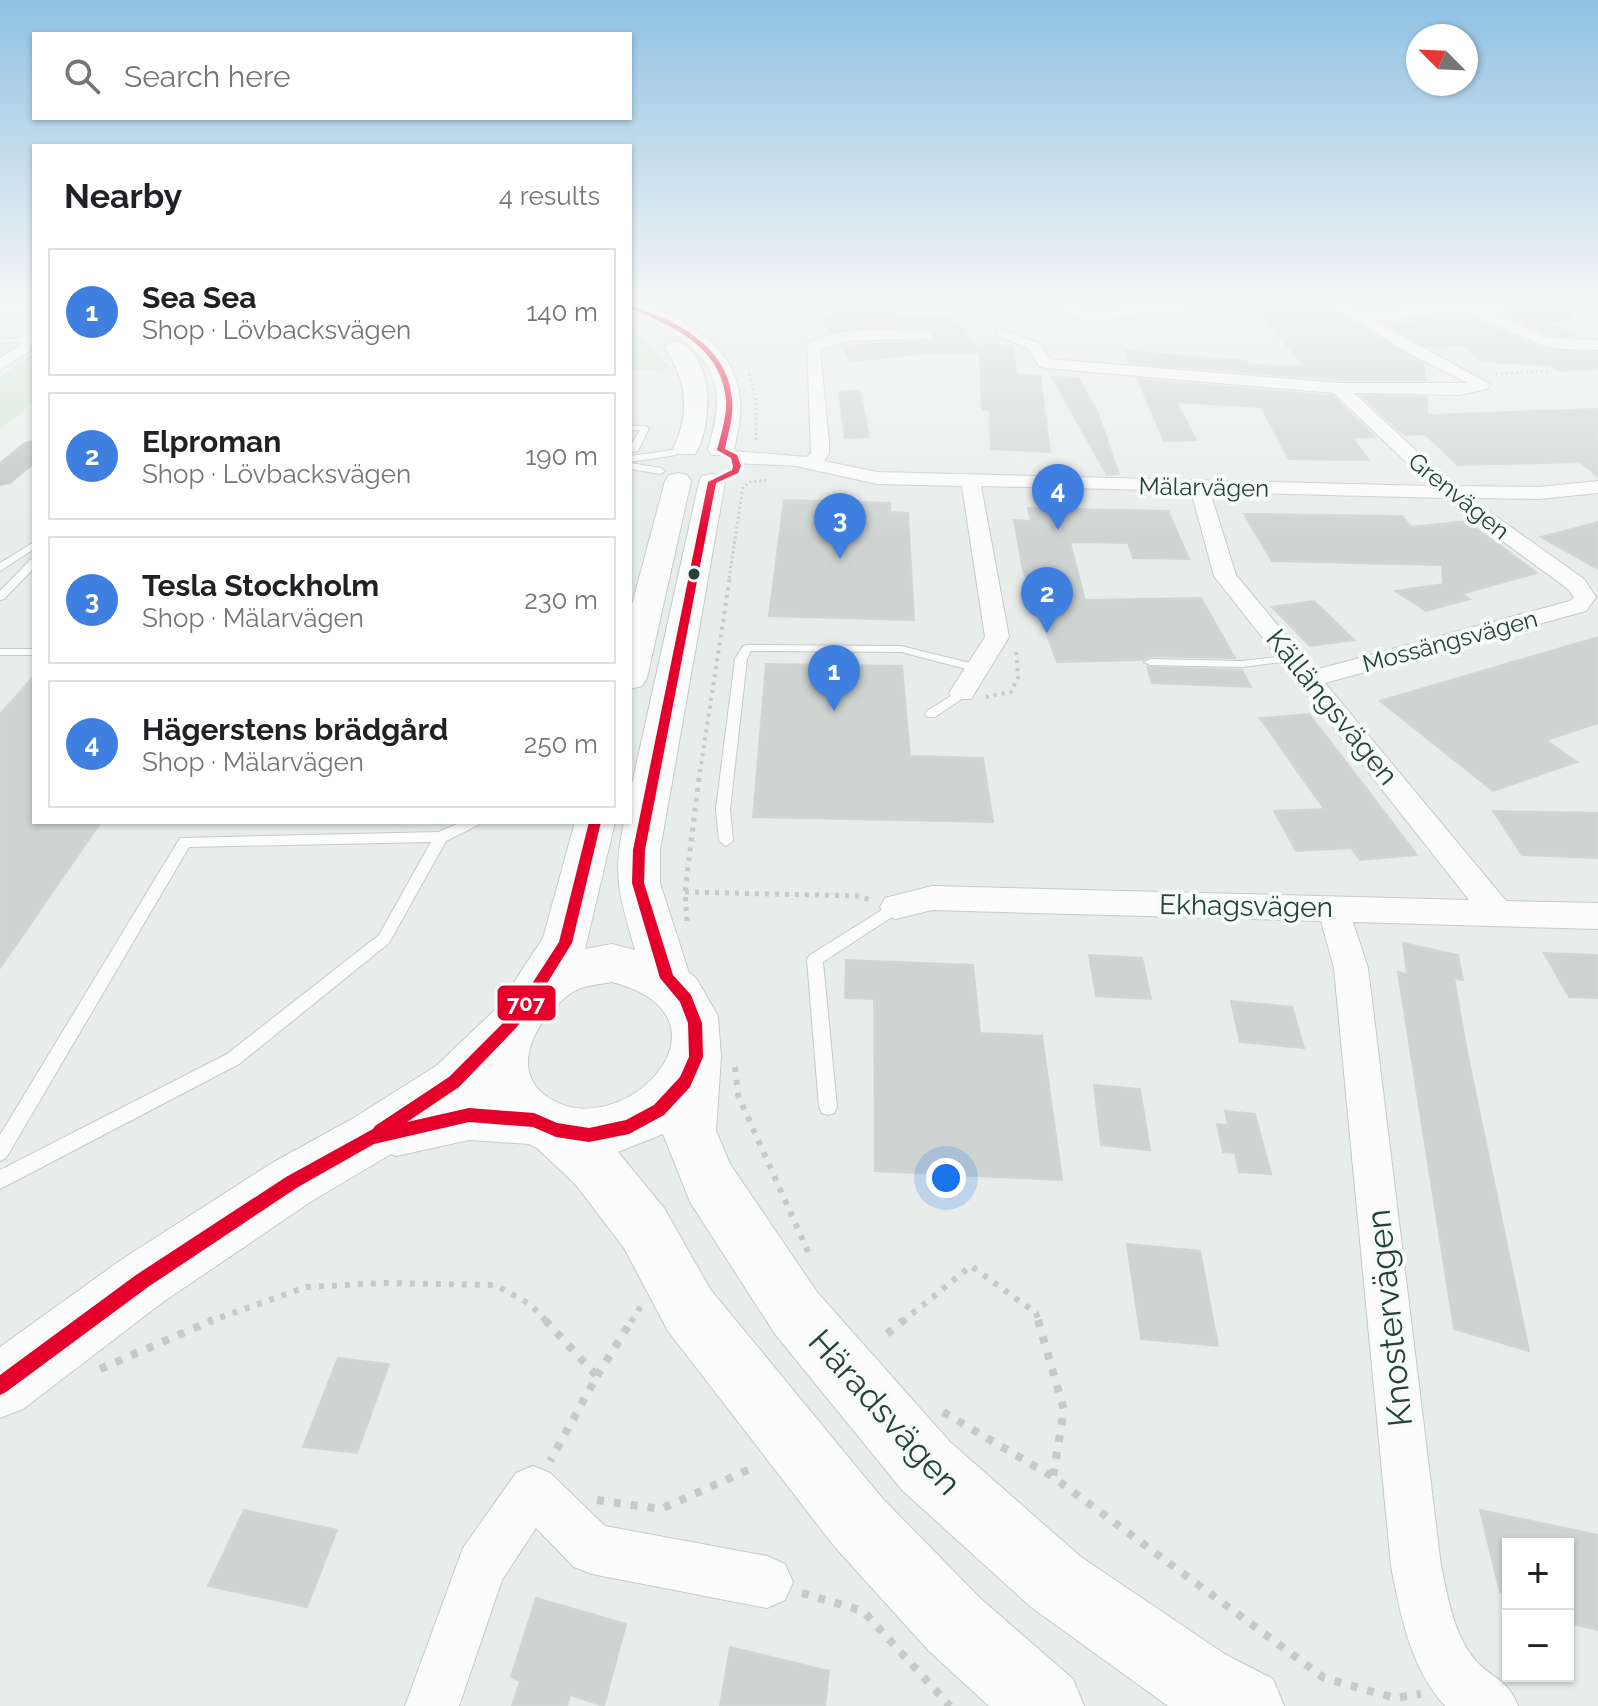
<!DOCTYPE html>
<meta charset="utf-8">
<style>
:root{--surface:#fff;--page:#f2f2f2;--text:#202124;--muted:#757577;--line:#e0e0e0;--accent:#2563eb}
body{margin:0;font-family:Raleway,sans-serif;background:var(--page);color:var(--text)}
.controls{position:absolute;right:24px;bottom:24px;display:grid;overflow:hidden;border-radius:0px;box-shadow:0 2px 6px #0004}
.controls button{width:72px;height:72px;display:grid;place-items:center;padding:0;border:0;border-bottom:2px solid var(--line);background:var(--surface);color:var(--text);font:40px sans-serif}
.compass{position:absolute;left:1406px;top:24px;width:72px;height:72px;border-radius:50%;background:var(--surface);box-shadow:0 2px 6px #0004;rotate:294deg}
.you{position:absolute;left:946px;top:1178px;width:28px;height:28px;margin:-20px;border:6px solid #fff;border-radius:50%;background:#1a73e8;box-shadow:0 0 0 12px #1a73e833}
.badge{display:grid;place-items:center;width:52px;height:52px;border-radius:50%;background:var(--accent);color:#fff;font-size:26px;font-weight:700}
.pin{position:absolute;translate:-50% -66px;filter:drop-shadow(0 2px 4px #0008)}
.pin::after{content:'';position:absolute;top:42px;width:28px;height:24px;background:inherit;clip-path:polygon(0 0,100% 0,50% 100%)}
.list{margin:0;padding:0;list-style:none}
h2{display:flex;justify-content:space-between;align-items:center;height:104px;margin:0;padding:0 32px;font-size:34px}
h2 small{font-size:26px;font-weight:400;color:var(--muted)}
.list li{display:grid;grid-template-columns:52px 1fr auto;gap:24px;align-items:center;box-sizing:border-box;height:128px;margin:0 16px 16px;padding:0 16px;border:2px solid var(--line);border-radius:0px}
.list b{display:block;font-size:30px;white-space:nowrap}
.list p{margin:0;font-size:26px;white-space:nowrap;color:var(--muted)}
.list em{font-size:26px;font-style:normal;color:var(--muted)}
.icon{flex:none;width:44px;height:44px;fill:none;stroke:currentColor;stroke-width:2;stroke-linecap:round;stroke-linejoin:round}
.map{position:relative;flex:none;width:1598px;height:1706px;overflow:hidden}
.search{position:absolute;background:var(--surface);box-shadow:0 2px 6px #0004;left:32px;top:32px;width:600px;height:88px;display:flex;align-items:center;gap:20px;box-sizing:border-box;padding:0 28px;border-radius:0px;color:var(--muted);font-size:30px}
.panel{position:absolute;background:var(--surface);box-shadow:0 2px 6px #0004;left:32px;top:144px;width:600px;height:680px;border-radius:0px}
.map>svg:first-child{display:block}
.green{fill:#d1e6d8}
.building{fill:#cfd4d2;stroke:#d1d6d4;stroke-width:2}
.lines{fill:none;stroke-linecap:round;stroke-linejoin:round}
.lane-casing{stroke:#c5cac8;stroke-width:2}
.street-casing{stroke:#c5cac8;stroke-width:2}
.secondary-casing{stroke:#c3cbc8;stroke-width:2}
.highway-casing{stroke:#c3ccc9;stroke-width:2}
.path-far4{stroke:#c3ccca;stroke-width:3;stroke-dasharray:2 3;stroke-linecap:butt}
.path-far3{stroke:#c3ccca;stroke-width:4;stroke-dasharray:3 5;stroke-linecap:butt}
.path-far2{stroke:#c3ccca;stroke-width:5;stroke-dasharray:4 6;stroke-linecap:butt}
.path-far1{stroke:#c3ccca;stroke-width:6;stroke-dasharray:5 8;stroke-linecap:butt}
.path{stroke:#c3ccca;stroke-width:8;stroke-dasharray:7 10;stroke-linecap:butt}
.lane{fill:#fcfcfc;fill-rule:evenodd}
.street{fill:#fcfcfc;fill-rule:evenodd}
.secondary{fill:#fcfcfc;fill-rule:evenodd}
.highway{fill:#bcc4c2;fill-rule:evenodd}
.bus-1-casing{stroke:#f7fbf9;stroke-width:6}
.bus-1{fill:#e4002b;fill-rule:evenodd}
.bus-dot{fill:#24423a;stroke:#f7fbf9;stroke-width:3}
.labels{text-anchor:middle;dominant-baseline:central;stroke-width:8;stroke-linejoin:round;paint-order:stroke}
.far-street-label{font-size:24px;fill:#24423a;stroke:#f7fbf9}
.street-label{font-size:28px;fill:#24423a;stroke:#f7fbf9}
.near-street-label{font-size:34px;fill:#24423a;stroke:#f7fbf9}
.line-badge{stroke:#f7fbf9;stroke-width:3}
.badge-label{font-size:22px;text-anchor:middle;font-weight:bold;fill:#fff}
</style>
<div class="map">
<svg width="1598" height="1706" viewBox="0 0 1598 1706">
<rect width="100%" height="100%" fill="#e8edeb"/>
<g class="green">
<path d="M779,300H892L723,322Z"/>
<path d="M630,330L636,333L672,369L630,370Z"/>
<path d="M34,353V402L0,429V377Z"/>
</g>
<g class="building">
<path d="M1249,300H1280L1286,310L1330,309L1423,364L1426,380H1339L1130,363L1125,351L1246,361L1249,365L1304,366Z"/>
<path d="M1572,306V320L1547,322L1577,336L1551,335L1508,316H1516L1509,312Z"/>
<path d="M883,307L896,318L950,316L980,350V344L1013,346L1017,375L1040,376L1050,452L991,449L990,410H982L980,353H928L851,361L841,346L930,341L935,334L925,328L895,327L831,332L820,316Z"/>
<path d="M1475,319L1541,348L1598,353V369L1559,371L1549,365L1487,362L1479,360L1463,345L1428,347L1384,323Z"/>
<path d="M1052,377L1078,378L1097,411L1119,474L1107,475Z"/>
<path d="M1138,379L1333,396L1375,437L1352,438L1369,460L1289,459L1261,407L1176,402L1196,440L1164,441Z"/>
<path d="M860,391L869,437L845,438L839,392Z"/>
<path d="M1362,396L1427,397V415L1598,409V477L1580,462L1458,465L1425,434L1404,435Z"/>
<path d="M784,500L890,503V512L908,513L914,620L769,616Z"/>
<path d="M1028,508L1168,511L1189,559L1133,558L1128,543L1070,542L1085,600L1201,598L1235,658L1150,656L1142,660L1057,662L1023,570L1014,520L1031,521Z"/>
<path d="M1244,514L1402,516L1411,527L1467,521L1537,573L1461,594L1470,599L1426,611L1395,591L1443,584L1442,565L1272,561Z"/>
<path d="M1598,522V569L1541,537Z"/>
<path d="M1314,601L1354,640L1310,646L1272,607Z"/>
<path d="M1598,637V723L1546,740L1577,762L1493,791L1380,701Z"/>
<path d="M766,664L902,666L910,756L983,758L993,822L753,817Z"/>
<path d="M1147,667L1242,670L1251,687L1152,683Z"/>
<path d="M34,676V822H101L0,968V714Z"/>
<path d="M1309,714L1334,746L1417,855L1360,860L1351,848L1296,851L1274,811L1324,809L1260,718Z"/>
<path d="M1493,811L1598,813V858L1522,855Z"/>
<path d="M1403,943L1458,955L1463,980L1454,978L1467,1052L1529,1351L1454,1329L1398,972L1407,974Z"/>
<path d="M1544,953L1598,955V998L1569,997Z"/>
<path d="M1089,955L1142,958L1151,999L1096,996Z"/>
<path d="M846,960L973,965L980,1033L1042,1036L1062,1180L875,1171L874,999L845,998Z"/>
<path d="M1231,1001L1292,1007L1304,1048L1240,1042Z"/>
<path d="M1094,1085L1140,1089L1150,1150L1101,1145Z"/>
<path d="M1225,1111L1255,1114L1271,1174L1239,1172L1235,1153L1223,1152L1217,1124L1228,1125Z"/>
<path d="M1127,1244L1200,1251L1218,1346L1141,1339Z"/>
<path d="M338,1358L389,1364L357,1453L303,1447Z"/>
<path d="M244,1510L337,1530L307,1607L208,1586Z"/>
<path d="M1480,1510L1598,1535V1630L1568,1623V1544H1508V1591L1500,1592Z"/>
<path d="M536,1598L626,1624L604,1706L570,1695L567,1706H512L520,1681L511,1677Z"/>
<path d="M730,1647L829,1671L825,1706H720Z"/>
</g>
<g class="lines">
<defs>
<g id="lane">
<path d="M29,338L27,341L0,343V339Z"/>
<path d="M630,426H645L649,428L638,451L630,452V446L640,430H630Z"/>
<path d="M673,450L676,451V455L630,462V456Z"/>
<path d="M630,463L661,468L665,471L661,474L630,469Z"/>
<path d="M34,542V549L0,571V563Z"/>
<path d="M34,559V568L4,599L0,600V591L30,560Z"/>
<path d="M747,645L901,646L982,666L984,668L978,672L901,652L751,651L747,659L730,809L733,841L726,846L719,841L716,809L735,659L743,646Z"/>
<rect x="0" y="649" width="34" height="6"/>
<path d="M1293,655L1299,658L1297,660L1242,667L1150,665L1144,662L1150,659L1242,661Z"/>
<path d="M962,689L966,690V696L935,717H927L925,714L927,711Z"/>
<path d="M461,822H480L478,825L446,841L389,943L239,1064L0,1189V1170L227,1054L379,935L431,842L189,847L6,1158L0,1161V1135L180,838L439,832Z"/>
<path d="M896,901L901,903L903,907L901,911L823,962L837,1107L834,1113L828,1115L822,1113L819,1107L807,959L810,955Z"/>
</g>
<g id="street">
<path d="M1057,300H1071L1090,314L1186,300H1223L1216,304L1088,323L1059,308Z"/>
<path d="M1321,300H1338L1361,313L1516,300H1576L1569,304L1488,311L1550,338L1598,340V350L1562,349L1542,345L1469,313L1374,321L1490,384L1487,389L1459,395L1354,393L1454,486L1539,487L1598,481V493L1539,499L1470,498L1584,579L1596,597L1586,611L1325,683L1506,901L1598,903V929L1353,922L1368,968L1441,1566C1448,1598 1454,1636 1476,1661C1495,1681 1507,1678 1518,1706H1445C1411,1669 1400,1614 1391,1566L1334,968L1321,921L932,910L896,919L885,916L880,907L885,898L932,886L1469,900L1214,576L1191,491L981,486L1009,637L971,699H953L949,693L985,637L962,486L877,484L796,466L734,463L725,457L734,451L807,457L811,453L807,344C841,325 887,330 925,331L932,335L930,338L849,341L820,349L829,442V454L824,461L877,472L1431,486L1334,393L1045,368L1039,366L1028,349L995,334L1002,330L1039,343L1050,359L1339,383H1468L1412,355ZM1210,492L1444,498L1568,589L1574,597L1570,601L1315,670L1236,575Z"/>
<path d="M27,334L34,338L30,351L0,370V358L18,346L22,336Z"/>
<path d="M533,1466L550,1473L605,1526L767,1556L785,1564L793,1582L785,1600L767,1608L592,1574L574,1567L536,1528L502,1580L459,1706H405L463,1548L516,1473Z"/>
</g>
<g id="secondary">
<path d="M14,300H34V308L0,315V303Z"/>
<path d="M630,301C678,313 737,344 740,400C742,417 737,434 734,450L730,455H712L708,450C712,434 717,417 717,401C716,352 671,328 630,314Z"/>
<path d="M675,341C714,350 714,426 695,454H677L673,449C691,413 687,380 664,347Z"/>
<path d="M678,473L687,475L691,481L647,678L642,686L630,689V612L665,481L669,475Z"/>
<path d="M712,474L722,476L725,482L660,850V883L689,973L696,978L718,1016L721,1057L716,1131L730,1164L817,1292L950,1442L1081,1557L1226,1655L1273,1679L1284,1706H1168L1031,1607L902,1490L775,1334L690,1202L663,1134L618,1152L664,1208L710,1289L882,1498L981,1599L1073,1679L1084,1706H989L929,1651L834,1546L668,1331L624,1248L576,1185L537,1148L529,1144L469,1140L396,1156L391,1154L312,1201L163,1302L23,1409L0,1418V1347L121,1260L272,1163L352,1119L436,1066L497,1008L543,938L575,822H615L585,949L612,944L635,950C620,896 612,878 624,822H630V793L699,482L702,476ZM612,982C746,1017 624,1146 549,1098C503,1069 542,1010 576,990C587,985 600,984 612,982Z"/>
</g>
<path id="highway" d="M34,441V463L10,483L0,485V463L25,443Z"/>
</defs>
<use href="#lane" class="lane-casing"/>
<use href="#street" class="street-casing"/>
<use href="#secondary" class="secondary-casing"/>
<use href="#highway" class="highway-casing"/>
<g class="path-far4">
<path d="M967,300L961,309L978,327"/>
<path d="M700,320L760,300"/>
<path d="M940,330L986,329"/>
<path d="M749,374L756,397V440"/>
<path d="M1496,374L1549,371"/>
<path d="M729,578L743,487L750,482L769,480"/>
</g>
<g class="path-far3">
<path d="M986,697L1011,692L1018,677L1016,650"/>
<path d="M700,772L730,576"/>
</g>
<g class="path-far2">
<path d="M685,892L857,896L871,900"/>
<path d="M687,921L685,892L700,770"/>
</g>
<g class="path-far1">
<path d="M735,1067L738,1095L809,1254"/>
<path d="M208,1322L306,1287L383,1283L495,1285L530,1304L547,1322"/>
<path d="M631,1322L641,1306"/>
<path d="M902,1322L971,1266L1036,1313L1039,1322"/>
</g>
<g class="path">
<path d="M545,1320L597,1376L550,1461"/>
<path d="M1038,1320L1064,1410L1053,1477"/>
<path d="M887,1334L904,1320"/>
<path d="M100,1369L213,1320"/>
<path d="M597,1376L632,1320"/>
<path d="M943,1412L1053,1477L1324,1678L1395,1698L1421,1694"/>
<path d="M597,1500L661,1509L757,1466"/>
<path d="M802,1593L863,1611L950,1706"/>
</g>
<use href="#lane" class="lane"/>
<use href="#street" class="street"/>
<use href="#secondary" class="secondary"/>
<use href="#highway" class="highway"/>
<defs>
<path id="bus-1" d="M630,305C675,320 729,346 732,400C734,416 728,433 725,449L737,455L741,466L738,473L716,483L645,850L644,883L673,975L691,995L702,1023L703,1057L690,1087L664,1115L629,1134L589,1142L556,1137L533,1127L469,1122L374,1144L298,1187L148,1287L6,1392L0,1395V1375L136,1275L286,1177L373,1129L375,1126L449,1077L506,1020L526,993L559,942L589,822H601L572,943L536,1001L516,1028L459,1087L407,1122L469,1108L534,1113L557,1123L589,1128L626,1120L654,1105L680,1077L689,1057L688,1023L680,1002L660,978L632,883L633,850L708,482L732,470L733,466L731,458L717,450C721,434 727,416 726,400C722,348 673,325 630,309Z"/>
</defs>
<use href="#bus-1" class="bus-1-casing"/>
<use href="#bus-1" class="bus-1"/>
</g>
<linearGradient id="sky" x2="0" y2="1"><stop stop-color="#8fc1e3"/><stop offset="0.56" stop-color="#f5f7f6"/><stop offset="1" stop-color="#f5f7f6" stop-opacity="0"/></linearGradient>
<rect width="1598" height="539" fill="url(#sky)"/>
<circle class="bus-dot" cx="694" cy="574" r="7"/>
<g class="labels">
<g class="far-street-label">
<text transform="translate(1204 487) rotate(1)">Mälarvägen</text>
<text transform="translate(1459 496) rotate(39)">Grenvägen</text>
<text transform="translate(1450 641) rotate(-15)">Mossängsvägen</text>
</g>
<g class="street-label">
<text transform="translate(1332 707) rotate(51)">Källängsvägen</text>
<text transform="translate(1246 906) rotate(1)">Ekhagsvägen</text>
</g>
<g class="near-street-label">
<text transform="translate(1389 1318) rotate(-96)">Knostervägen</text>
<text transform="translate(885 1412) rotate(48)">Häradsvägen</text>
</g>
</g>
<rect class="line-badge" x="496" y="984" width="61" height="38" rx="8" fill="#e4002b"/>
<g class="badge-label">
<text x="526" y="1011">707</text>
</g>
</svg>
<div class="controls">
<button>+</button>
<button>−</button>
</div>
<svg class="compass" viewBox="-18 -18 36 36"><path d="M0-13l5 13h-10z" fill="#e53935"/><path d="M0 13l5-13h-10z" fill="#757577"/></svg>
<div class="you"></div>
<div class="pin badge" style="left:834px;top:711px;background:#3f7fe0">1</div>
<div class="pin badge" style="left:1047px;top:633px;background:#3f7fe0">2</div>
<div class="pin badge" style="left:840px;top:559px;background:#3f7fe0">3</div>
<div class="pin badge" style="left:1058px;top:530px;background:#3f7fe0">4</div>
<div class="search"><svg class="icon" aria-label="search" viewBox="0 0 24 24"><circle cx="10" cy="10" r="6"/><path d="M15 15l6 6"/></svg>Search here</div>
<section class="panel">
<h2>Nearby<small>4 results</small></h2>
<ul class="list">
<li><span class="badge" style="background:#3f7fe0">1</span><div><b>Sea Sea</b><p>Shop · Lövbacksvägen</p></div><em>140 m</em></li>
<li><span class="badge" style="background:#3f7fe0">2</span><div><b>Elproman</b><p>Shop · Lövbacksvägen</p></div><em>190 m</em></li>
<li><span class="badge" style="background:#3f7fe0">3</span><div><b>Tesla Stockholm</b><p>Shop · Mälarvägen</p></div><em>230 m</em></li>
<li><span class="badge" style="background:#3f7fe0">4</span><div><b>Hägerstens brädgård</b><p>Shop · Mälarvägen</p></div><em>250 m</em></li>
</ul>
</section>
</div>
